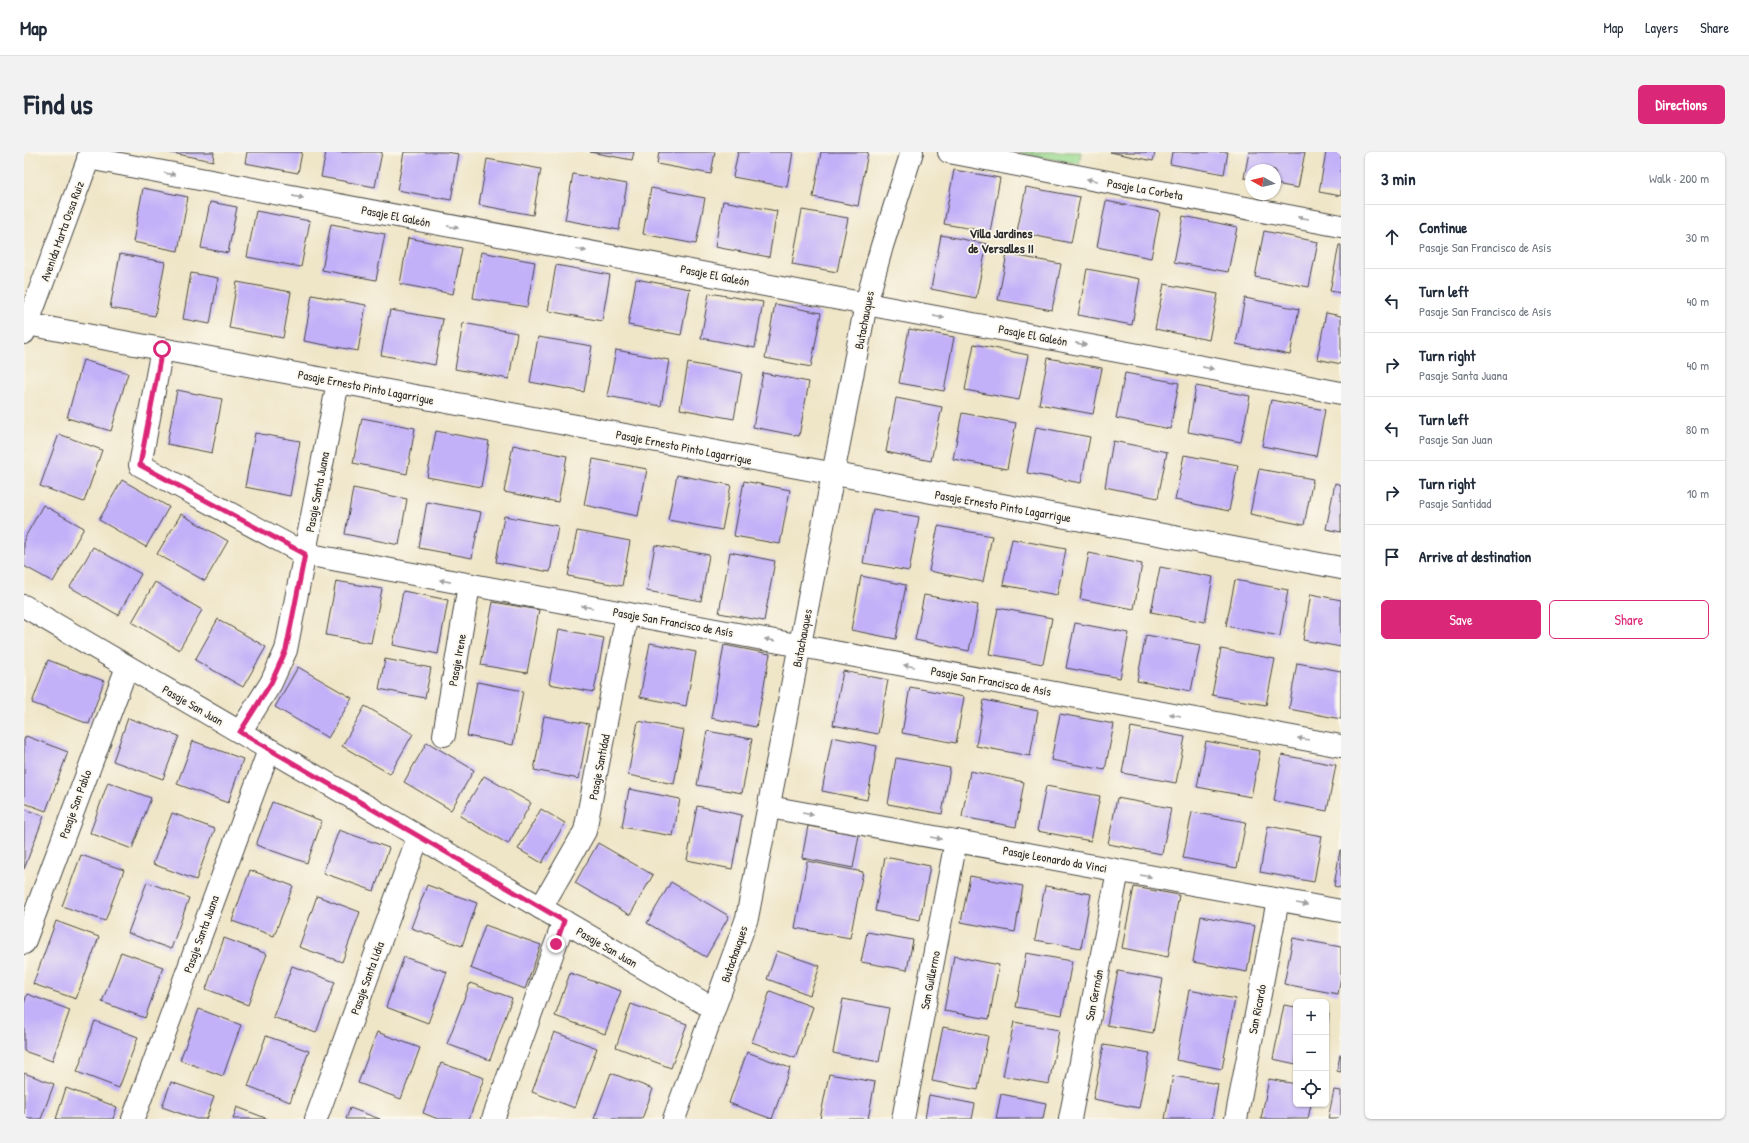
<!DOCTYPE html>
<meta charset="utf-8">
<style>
:root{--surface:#fff;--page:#f2f2f3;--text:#1f2937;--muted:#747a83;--line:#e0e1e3;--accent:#db2777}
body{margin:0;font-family:"Patrick Hand",sans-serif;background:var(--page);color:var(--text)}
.controls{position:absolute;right:12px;bottom:12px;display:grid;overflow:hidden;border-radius:6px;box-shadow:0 1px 3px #0004}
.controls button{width:36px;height:36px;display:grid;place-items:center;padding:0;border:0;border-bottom:1px solid var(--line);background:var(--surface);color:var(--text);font:20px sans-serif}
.compass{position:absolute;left:1221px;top:12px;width:36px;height:36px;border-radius:50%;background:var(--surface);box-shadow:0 1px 3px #0004;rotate:278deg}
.stop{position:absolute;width:12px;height:12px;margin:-9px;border:3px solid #db2777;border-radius:50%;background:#fff}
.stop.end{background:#db2777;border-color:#fff;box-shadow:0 1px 4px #0008}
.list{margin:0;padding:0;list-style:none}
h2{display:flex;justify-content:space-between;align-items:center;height:52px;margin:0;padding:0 16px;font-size:17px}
h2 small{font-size:13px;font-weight:400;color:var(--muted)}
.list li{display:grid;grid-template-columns:26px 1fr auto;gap:12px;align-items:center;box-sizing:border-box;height:64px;padding:0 16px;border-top:1px solid var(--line)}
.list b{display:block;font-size:15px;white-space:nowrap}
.list p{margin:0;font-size:13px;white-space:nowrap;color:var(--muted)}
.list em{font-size:13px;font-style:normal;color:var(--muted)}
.actions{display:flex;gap:8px;padding:12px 16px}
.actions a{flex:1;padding:9px 0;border:1px solid var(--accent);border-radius:6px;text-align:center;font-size:14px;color:var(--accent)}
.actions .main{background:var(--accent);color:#fff}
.icon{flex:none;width:22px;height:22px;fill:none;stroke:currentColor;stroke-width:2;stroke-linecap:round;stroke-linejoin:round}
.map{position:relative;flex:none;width:1317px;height:967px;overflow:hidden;border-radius:6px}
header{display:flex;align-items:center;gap:24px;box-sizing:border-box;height:56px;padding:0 20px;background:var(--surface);border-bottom:1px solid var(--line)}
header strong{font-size:19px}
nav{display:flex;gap:22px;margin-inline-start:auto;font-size:14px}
.intro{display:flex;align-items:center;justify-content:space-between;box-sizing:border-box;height:96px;padding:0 24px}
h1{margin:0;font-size:28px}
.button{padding:10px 18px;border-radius:6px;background:var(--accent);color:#fff;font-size:14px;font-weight:700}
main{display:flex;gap:24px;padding:0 24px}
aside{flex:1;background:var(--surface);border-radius:6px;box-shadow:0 1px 3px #0004}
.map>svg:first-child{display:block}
.green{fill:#9cdb91;stroke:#64835e}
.building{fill:#c2b1f8}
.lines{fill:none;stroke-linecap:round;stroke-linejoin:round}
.minor-casing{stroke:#484742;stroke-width:24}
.tertiary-casing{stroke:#484742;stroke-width:24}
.minor{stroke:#fff;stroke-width:22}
.tertiary{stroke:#fff;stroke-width:22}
.oneway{fill:#a0a0a0}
.route{stroke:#db2777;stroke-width:5}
.labels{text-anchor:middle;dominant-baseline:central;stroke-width:3.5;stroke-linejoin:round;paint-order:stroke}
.street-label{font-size:12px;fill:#2b2b2b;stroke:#fbf7ec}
.neighbourhood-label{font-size:13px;font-weight:bold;fill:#2b2b2b;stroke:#fbf7ec}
</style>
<header>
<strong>Map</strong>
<nav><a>Map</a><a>Layers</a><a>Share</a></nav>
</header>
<div class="intro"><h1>Find us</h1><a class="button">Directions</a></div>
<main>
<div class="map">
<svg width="1317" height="967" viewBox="0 0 1317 967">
<rect width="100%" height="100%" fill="#fbf7ec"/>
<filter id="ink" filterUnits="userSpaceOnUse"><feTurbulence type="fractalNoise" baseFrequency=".025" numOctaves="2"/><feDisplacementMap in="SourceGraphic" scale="8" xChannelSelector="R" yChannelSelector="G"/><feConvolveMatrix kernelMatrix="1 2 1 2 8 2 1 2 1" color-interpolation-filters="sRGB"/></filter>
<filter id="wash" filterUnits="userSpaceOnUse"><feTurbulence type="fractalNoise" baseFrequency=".012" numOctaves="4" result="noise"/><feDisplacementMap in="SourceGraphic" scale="16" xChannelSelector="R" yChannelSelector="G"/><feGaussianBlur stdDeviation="0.9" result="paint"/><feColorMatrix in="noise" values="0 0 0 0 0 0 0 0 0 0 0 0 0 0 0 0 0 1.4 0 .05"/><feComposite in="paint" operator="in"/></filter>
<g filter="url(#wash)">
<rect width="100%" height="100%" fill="#efe5c7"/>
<path class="green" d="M991,0H1057L1055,12Z"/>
<g id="blocks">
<g class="building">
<path d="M143,0H190L189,9Z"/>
<path d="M223,0H278L274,21L221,11Z"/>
<path d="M302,0H358L351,35L297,25Z"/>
<path d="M380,0H421L435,2L427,48L373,38Z"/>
<path d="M566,0H610L608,8Z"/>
<path d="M635,0H691L687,22L633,12Z"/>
<path d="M714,0H769L763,35L709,25Z"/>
<path d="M797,0H844L834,54L789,45Z"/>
<path d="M1086,0H1131L1129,9Z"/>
<path d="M1148,0H1204L1200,22L1146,12Z"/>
<path d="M1225,0H1281L1274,36L1251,32V18H1227V27L1220,26Z"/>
<path d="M1302,0H1317V44L1295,40Z"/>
<path d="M463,7L517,17L509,63L455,53Z"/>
<path d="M930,18L976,26L966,80L920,72Z"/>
<path d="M549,22L603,32L595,78L541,68Z"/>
<path d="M1002,35L1056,45L1047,91L993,80Z"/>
<path d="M119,36L164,45L154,99L109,90Z"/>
<path d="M627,36L681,46L672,92L619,82Z"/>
<path d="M699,49L753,59L745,105L691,95Z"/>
<path d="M1082,49L1136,60L1127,106L1073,95Z"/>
<path d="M186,50L213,55L204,101L177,96Z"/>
<path d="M778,58L824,66L813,120L768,112Z"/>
<path d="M232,59L286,69L277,115L223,105Z"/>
<path d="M1159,64L1213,75L1204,120L1150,110Z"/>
<path d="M307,72L361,82L352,128L298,118Z"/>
<path d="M1240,79L1294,90L1285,135L1231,125Z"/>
<path d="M917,83L963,92L952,146L907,137Z"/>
<path d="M384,86L438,96L429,142L376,132Z"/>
<path d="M1315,93H1317V141L1306,139Z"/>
<path d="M457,100L511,110L503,155L449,146Z"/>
<path d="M96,102L141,110L131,164L86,156Z"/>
<path d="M983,102L1037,112L1028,158L974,148Z"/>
<path d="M532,113L586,123L578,169L524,159Z"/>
<path d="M1063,117L1116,127L1108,173L1054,163Z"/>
<path d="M167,121L194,126L186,172L159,167Z"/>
<path d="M612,127L666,137L657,183L604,173Z"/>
<path d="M213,130L267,140L259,186L205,176Z"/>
<path d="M1140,132L1194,142L1185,188L1131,177Z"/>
<path d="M685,141L739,150L731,196L677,186Z"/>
<path d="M288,143L342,153L334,199L280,189Z"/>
<path d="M1221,146L1275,157L1266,203L1212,192Z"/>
<path d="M751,152L797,161L787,215L741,206Z"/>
<path d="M366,158L419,167L411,213L357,203Z"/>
<path d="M1302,161L1317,164V212L1293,207Z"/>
<path d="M439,171L493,181L485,227L431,217Z"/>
<path d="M885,177L930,185L920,239L875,231Z"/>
<path d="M514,185L568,194L560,240L506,230Z"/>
<path d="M950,192L1004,203L995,248L941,238Z"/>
<path d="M592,198L645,208L637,254L583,244Z"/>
<path d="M1024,206L1078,216L1069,262L1015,252Z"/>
<path d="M59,208L104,221L87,279L43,266Z"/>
<path d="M664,211L718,221L710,267L656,257Z"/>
<path d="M739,221L785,230L775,284L729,275Z"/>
<path d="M1101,221L1155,231L1146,277L1092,266Z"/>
<path d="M1172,234L1226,244L1217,290L1164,280Z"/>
<path d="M153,238L198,247L188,301L143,292Z"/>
<path d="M872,246L918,255L907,309L862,300Z"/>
<path d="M1247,248L1301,258L1292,304L1238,294Z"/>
<path d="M938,261L992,271L983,317L929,307Z"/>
<path d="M338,266L391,276L383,322L329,311Z"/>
<path d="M1012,275L1066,285L1057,331L1003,321Z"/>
<path d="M412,279L465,289L457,335L403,325Z"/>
<path d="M231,281L276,289L266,344L221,335Z"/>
<path d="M35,282L78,298L60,350L16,334Z"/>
<path d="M1089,289L1143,300L1134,346L1081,335Z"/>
<path d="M489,293L543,304L534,350L480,340Z"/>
<path d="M1160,303L1214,313L1205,359L1151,348Z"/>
<path d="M569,307L623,317L614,364L560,353Z"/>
<path d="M1235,317L1289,327L1280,373L1226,362Z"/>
<path d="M653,323L707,333L698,378L644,368Z"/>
<path d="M98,328L145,355L122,395L75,368Z"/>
<path d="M720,329L766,338L756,392L710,384Z"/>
<path d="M1311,331L1317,333V380L1302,377Z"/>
<path d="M329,336L383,347L375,393L321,382Z"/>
<path d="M403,350L457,360L448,406L395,396Z"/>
<path d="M19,353L60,376L29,430L0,414V387Z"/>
<path d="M849,357L895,365L885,419L839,411Z"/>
<path d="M157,362L204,389L181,429L133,402Z"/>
<path d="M480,364L534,374L526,420L472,410Z"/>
<path d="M914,374L968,384L959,430L905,419Z"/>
<path d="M553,379L606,389L598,434L544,424Z"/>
<path d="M988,387L1042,397L1033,443L979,433Z"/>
<path d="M631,393L685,403L677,449L623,439Z"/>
<path d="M69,395L117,422L94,463L46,435Z"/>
<path d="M706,400L751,409L740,469L695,461Z"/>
<path d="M1065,401L1118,412L1110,457L1056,447Z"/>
<path d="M1136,415L1189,425L1181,470L1127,460Z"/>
<path d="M837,424L882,433L872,487L827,478Z"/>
<path d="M1211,428L1264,438L1256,484L1202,474Z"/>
<path d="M312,429L358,437L347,491L302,483Z"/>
<path d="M131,430L178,458L155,498L108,470Z"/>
<path d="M379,439L424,448L414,502L369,493Z"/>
<path d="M1287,442L1317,448V495L1279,488Z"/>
<path d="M900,443L954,453L945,499L891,488Z"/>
<path d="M469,450L515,458L503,521L457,513Z"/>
<path d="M974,456L1028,466L1019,512L965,502Z"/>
<path d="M194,467L242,495L219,535L171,508Z"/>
<path d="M1051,471L1105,481L1096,526L1042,516Z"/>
<path d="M535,477L580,486L570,540L525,532Z"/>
<path d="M1122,483L1176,493L1167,539L1113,529Z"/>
<path d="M626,491L672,500L662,554L616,545Z"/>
<path d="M700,493L746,502L732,575L687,566Z"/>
<path d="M1197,497L1251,507L1242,553L1188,543Z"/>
<path d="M361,507L407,516L401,546L355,537Z"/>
<path d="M24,508L80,529L65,572L8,551Z"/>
<path d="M1273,511L1317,519V567L1265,557Z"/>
<path d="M274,515L328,546L304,586L251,555Z"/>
<path d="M819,519L864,528L854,582L809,573Z"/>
<path d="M453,530L499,539L489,593L443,584Z"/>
<path d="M886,535L940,545L932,591L878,581Z"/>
<path d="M960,548L1014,559L1006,604L952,594Z"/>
<path d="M341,554L389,582L366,622L318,594Z"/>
<path d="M1036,562L1090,572L1081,618L1027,608Z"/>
<path d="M520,564L565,572L555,627L510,618Z"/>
<path d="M104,566L155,584L139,627L89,609Z"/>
<path d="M614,569L660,578L650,632L604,623Z"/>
<path d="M1107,575L1161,585L1152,631L1098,621Z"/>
<path d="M683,579L728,587L718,641L673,633Z"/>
<path d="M2,584L44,600L22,659L0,651V588Z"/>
<path d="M808,585L853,594L843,648L798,639Z"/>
<path d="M169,589L219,607L204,651L153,632Z"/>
<path d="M1182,589L1236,599L1227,645L1173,635Z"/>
<path d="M403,590L450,618L427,658L380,630Z"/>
<path d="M1258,603L1312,613L1303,659L1250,649Z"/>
<path d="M872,606L926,616L918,662L864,652Z"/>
<path d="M946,619L1000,630L992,675L938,665Z"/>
<path d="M460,624L507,651L484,692L436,664Z"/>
<path d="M84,630L127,646L108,697L66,681Z"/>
<path d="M1022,634L1076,644L1067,689L1013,679Z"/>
<path d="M605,637L656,647L649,684L598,675Z"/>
<path d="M1093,646L1147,656L1138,702L1084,692Z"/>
<path d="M248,650L298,669L283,711L232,693Z"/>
<path d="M673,654L718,663L708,717L663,708Z"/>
<path d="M0,657L20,664L0,717Z"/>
<path d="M517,657L541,671L518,711L494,697Z"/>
<path d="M1168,660L1222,670L1213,716L1159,706Z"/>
<path d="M148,661L191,677L172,728L129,712Z"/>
<path d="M784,674L835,683L829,716L778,706Z"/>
<path d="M1244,674L1298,684L1290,730L1236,720Z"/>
<path d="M315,678L365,696L350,739L299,721Z"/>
<path d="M574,691L629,723L606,763L551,731Z"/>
<path d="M1316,698H1317V736L1310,734Z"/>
<path d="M57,703L100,718L81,769L38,754Z"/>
<path d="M861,705L906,714L896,768L851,759Z"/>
<path d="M783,709L839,720L826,786L771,776Z"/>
<path d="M226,718L269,734L250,784L208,769Z"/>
<path d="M946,724L999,734L991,780L937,770Z"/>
<path d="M123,730L165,746L147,797L104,781Z"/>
<path d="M647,730L705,764L682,805L623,771Z"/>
<path d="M403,733L453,751L438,794L387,776Z"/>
<path d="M1021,734L1067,742L1057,796L1011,788Z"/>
<path d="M1110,735L1155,743L1144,805L1098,796Z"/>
<path d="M293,744L336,760L318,810L275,795Z"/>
<path d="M1177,764L1231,774L1223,820L1169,810Z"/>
<path d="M32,769L75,785L52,847L9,832Z"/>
<path d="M461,773L517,793L501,837L446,816Z"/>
<path d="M843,780L889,788L883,818L837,810Z"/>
<path d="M200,786L243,802L224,853L182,837Z"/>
<path d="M1269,786L1317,795V825L1314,842L1260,832Z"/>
<path d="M753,799L796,814L786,843L743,827Z"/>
<path d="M97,800L139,815L121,866L78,850Z"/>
<path d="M1002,801L1048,809L1038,863L992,855Z"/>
<path d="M930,804L975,813L965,867L920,859Z"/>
<path d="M380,805L423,820L404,871L362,855Z"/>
<path d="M268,814L311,830L292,881L249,865Z"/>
<path d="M1094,819L1139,827L1129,881L1083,873Z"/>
<path d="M546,821L597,839L581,882L531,864Z"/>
<path d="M446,831L488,846L466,908L423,892Z"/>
<path d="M1165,838L1211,847L1198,917L1152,908Z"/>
<path d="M746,839L789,855L771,906L728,890Z"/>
<path d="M3,842L46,858L28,909L0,899V852Z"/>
<path d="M819,847L865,856L855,910L809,901Z"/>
<path d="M607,852L663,872L647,916L592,895Z"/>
<path d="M1260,853L1272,855V912L1249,907Z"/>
<path d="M175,857L217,873L199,924L156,908Z"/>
<path d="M1302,861L1305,862L1303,876L1302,875Z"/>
<path d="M71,869L114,885L95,936L53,920Z"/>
<path d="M990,870L1035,878L1025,932L979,924Z"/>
<path d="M919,875L964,884L954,938L908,929Z"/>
<path d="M353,880L396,896L377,947L334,931Z"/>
<path d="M530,880L573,896L551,956L508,940Z"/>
<path d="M242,884L285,899L266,950L224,934Z"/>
<path d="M1080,893L1126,901L1115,956L1069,947Z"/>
<path d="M723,900L766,916L748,967L705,951Z"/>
<path d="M1316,903H1317V920L1313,919Z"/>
<path d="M417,911L460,926L445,967H414L399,961Z"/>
<path d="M0,921L30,932L17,967H0Z"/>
<path d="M587,921L629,937L618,967H570Z"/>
<path d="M805,922L851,930L844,967H796Z"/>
<path d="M1149,924L1194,932L1188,967H1141Z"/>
<path d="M1245,927L1272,932V952H1287L1284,967H1237Z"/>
<path d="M147,930L190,945L182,967H172L138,955Z"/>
<path d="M42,936L93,955L89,967H32Z"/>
<path d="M1310,938L1317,939V967H1304Z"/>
<path d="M977,942L1022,951L1019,967H972Z"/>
<path d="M905,943L951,952L948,967H901Z"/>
<path d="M213,955L244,967H209Z"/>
<path d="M326,956L356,967H322Z"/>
</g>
</g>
</g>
<g filter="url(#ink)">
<use href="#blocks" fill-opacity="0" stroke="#484742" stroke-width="1"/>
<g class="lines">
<defs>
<g id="minor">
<path d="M925,0L1317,74"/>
<path d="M64,6L1317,241"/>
<path d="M3,172L1317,416"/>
<path d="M138,197L116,313L281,402L1317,594"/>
<path d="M0,454L690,857"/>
<path d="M216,580L247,531L262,498L314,230"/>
<path d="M420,583L445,433"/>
<path d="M745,655L1317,759"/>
<path d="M517,756L561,679L603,462"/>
<path d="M0,791L103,515"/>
<path d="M109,967L245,598"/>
<path d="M292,967L394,685"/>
<path d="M469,967L540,769"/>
<path d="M650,967L723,766L842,152L858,94L888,0"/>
<path d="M879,967L932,689"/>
<path d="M1046,967L1094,719"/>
<path d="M1212,967L1254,748"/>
</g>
<path id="tertiary" d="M0,181L67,0"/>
</defs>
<use href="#minor" class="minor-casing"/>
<use href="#tertiary" class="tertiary-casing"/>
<use href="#minor" class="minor"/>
<use href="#tertiary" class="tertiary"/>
</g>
<defs><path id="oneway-solid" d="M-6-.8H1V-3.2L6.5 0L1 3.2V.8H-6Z"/></defs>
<g class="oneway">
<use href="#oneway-solid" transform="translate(146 22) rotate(11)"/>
<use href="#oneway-solid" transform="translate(1068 28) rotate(-170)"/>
<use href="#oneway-solid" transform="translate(274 45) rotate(11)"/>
<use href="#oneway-solid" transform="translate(1279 66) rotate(-170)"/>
<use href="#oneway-solid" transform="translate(429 75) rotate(11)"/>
<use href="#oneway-solid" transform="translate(557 98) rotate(11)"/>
<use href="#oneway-solid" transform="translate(915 165) rotate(11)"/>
<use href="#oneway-solid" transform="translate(1057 192) rotate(11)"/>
<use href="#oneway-solid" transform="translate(1184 216) rotate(11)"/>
<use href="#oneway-solid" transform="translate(421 429) rotate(-169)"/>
<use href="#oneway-solid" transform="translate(563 455) rotate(-170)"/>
<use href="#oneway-solid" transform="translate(746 488) rotate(-170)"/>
<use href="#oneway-solid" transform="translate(885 514) rotate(-170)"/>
<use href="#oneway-solid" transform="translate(1151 563) rotate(-170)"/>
<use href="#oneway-solid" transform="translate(1279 587) rotate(-170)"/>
<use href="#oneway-solid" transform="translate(784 662) rotate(10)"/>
<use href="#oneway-solid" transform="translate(912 686) rotate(10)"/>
<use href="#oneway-solid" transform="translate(1122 724) rotate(10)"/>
<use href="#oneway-solid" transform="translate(1278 752) rotate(10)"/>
</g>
</g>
<g class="lines" filter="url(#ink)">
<path class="route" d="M138,197L116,313L281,402L262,498L247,531L216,580L540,769L532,792"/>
</g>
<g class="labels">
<g class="street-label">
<text transform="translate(1121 37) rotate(10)">Pasaje La Corbeta</text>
<text transform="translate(372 64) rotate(11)">Pasaje El Galeón</text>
<text transform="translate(38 79) rotate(-70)">Avenida Marta Ossa Ruiz</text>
<text transform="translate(691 123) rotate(11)">Pasaje El Galeón</text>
<text transform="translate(840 168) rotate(-79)">Butachauques</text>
<text transform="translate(1009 183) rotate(11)">Pasaje El Galeón</text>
<text transform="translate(342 235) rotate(11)">Pasaje Ernesto Pinto Lagarrigue</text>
<text transform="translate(660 295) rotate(11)">Pasaje Ernesto Pinto Lagarrigue</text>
<text transform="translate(293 340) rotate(-79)">Pasaje Santa Juana</text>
<text transform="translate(979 354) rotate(10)">Pasaje Ernesto Pinto Lagarrigue</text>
<text transform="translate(649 470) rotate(10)">Pasaje San Francisco de Asís</text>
<text transform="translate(778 486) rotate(-79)">Butachauques</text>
<text transform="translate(433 508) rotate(-80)">Pasaje Irene</text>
<text transform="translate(967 529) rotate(10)">Pasaje San Francisco de Asís</text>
<text transform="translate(169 553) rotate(30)">Pasaje San Juan</text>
<text transform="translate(575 615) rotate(-79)">Pasaje Santidad</text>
<text transform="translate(51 652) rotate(-70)">Pasaje San Pablo</text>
<text transform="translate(1031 707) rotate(10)">Pasaje Leonardo da Vinci</text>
<text transform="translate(177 782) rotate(-70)">Pasaje Santa Juana</text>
<text transform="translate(583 795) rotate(30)">Pasaje San Juan</text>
<text transform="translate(710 802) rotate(-71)">Butachauques</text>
<text transform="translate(343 826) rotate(-70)">Pasaje Santa Lidia</text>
<text transform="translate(906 828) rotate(-79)">San Guillermo</text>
<text transform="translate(1070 843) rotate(-79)">San Germán</text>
<text transform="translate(1233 857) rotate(-79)">San Ricardo</text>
</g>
<g class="neighbourhood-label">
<text x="977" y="81">Villa Jardines<tspan x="977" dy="15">de Versalles II</tspan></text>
</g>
</g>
</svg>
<div class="controls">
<button>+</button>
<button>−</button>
<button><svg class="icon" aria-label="locate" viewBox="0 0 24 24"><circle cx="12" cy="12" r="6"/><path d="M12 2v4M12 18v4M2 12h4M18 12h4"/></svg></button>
</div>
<svg class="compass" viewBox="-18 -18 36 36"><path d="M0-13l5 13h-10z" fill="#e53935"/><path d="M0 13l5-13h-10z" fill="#747a83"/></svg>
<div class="stop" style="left:138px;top:197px"></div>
<div class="stop end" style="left:532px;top:792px"></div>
</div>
<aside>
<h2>3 min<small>Walk · 200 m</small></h2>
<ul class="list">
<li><svg class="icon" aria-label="ahead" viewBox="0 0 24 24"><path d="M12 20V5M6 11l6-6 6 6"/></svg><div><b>Continue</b><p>Pasaje San Francisco de Asís</p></div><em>30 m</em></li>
<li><svg class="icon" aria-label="left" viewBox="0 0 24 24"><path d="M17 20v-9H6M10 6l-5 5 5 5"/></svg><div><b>Turn left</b><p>Pasaje San Francisco de Asís</p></div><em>40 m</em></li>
<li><svg class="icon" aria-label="right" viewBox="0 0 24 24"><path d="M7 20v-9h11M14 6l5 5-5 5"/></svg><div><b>Turn right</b><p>Pasaje Santa Juana</p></div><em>40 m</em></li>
<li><svg class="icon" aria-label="left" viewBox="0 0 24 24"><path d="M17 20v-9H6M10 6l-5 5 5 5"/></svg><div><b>Turn left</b><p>Pasaje San Juan</p></div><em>80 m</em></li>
<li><svg class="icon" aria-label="right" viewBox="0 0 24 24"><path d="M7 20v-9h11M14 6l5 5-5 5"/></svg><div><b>Turn right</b><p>Pasaje Santidad</p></div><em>10 m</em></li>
<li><svg class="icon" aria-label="arrive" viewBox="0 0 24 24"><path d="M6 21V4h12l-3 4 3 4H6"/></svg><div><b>Arrive at destination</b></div></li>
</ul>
<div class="actions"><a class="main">Save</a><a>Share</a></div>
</aside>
</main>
